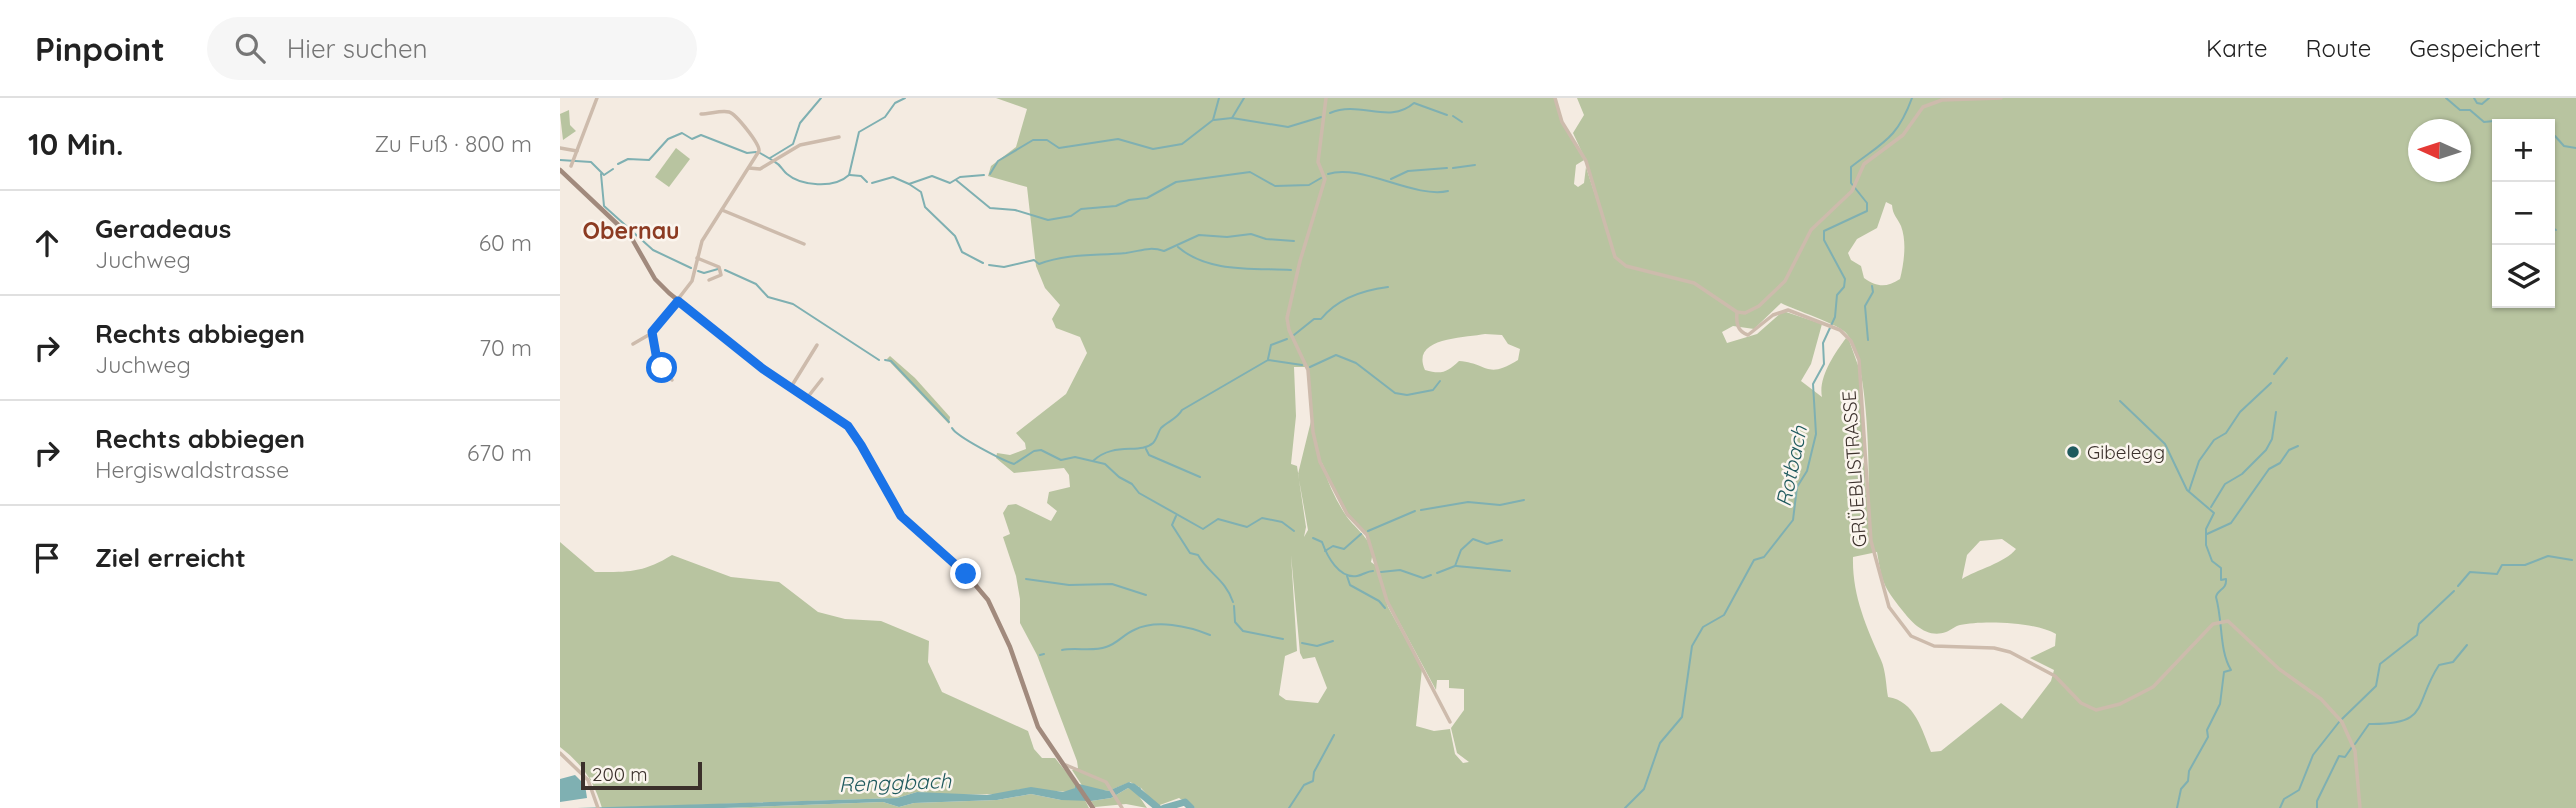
<!DOCTYPE html>
<html lang="de">
<meta charset="utf-8">
<style>
:root{--surface:#fff;--page:#f6f6f6;--text:#222;--muted:#767676;--line:#e0e0e0}
body{margin:0;font-family:Quicksand,sans-serif;background:var(--page);color:var(--text)}
.controls{position:absolute;right:21px;top:21px;display:grid;overflow:hidden;border-radius:0px;box-shadow:0 2px 5px #0004}
.controls button{width:63px;height:63px;display:grid;place-items:center;padding:0;border:0;border-bottom:2px solid var(--line);background:var(--surface);color:var(--text);font:35px sans-serif}
.compass{position:absolute;left:1848px;top:21px;width:63px;height:63px;border-radius:50%;background:var(--surface);box-shadow:0 2px 5px #0004;rotate:273deg}
.scale{position:absolute;left:21px;bottom:18px;width:121px;box-sizing:border-box;padding-left:7px;border:4px solid #3b302b;border-top:0;font-size:19px;line-height:24px;white-space:nowrap;color:#3b302b;-webkit-text-stroke:5px #fbf5ee;paint-order:stroke}
.stop{position:absolute;width:21px;height:21px;margin:-16px;border:5px solid #1a73e8;border-radius:50%;background:#fff}
.stop.end{background:#1a73e8;border-color:#fff;box-shadow:0 2px 7px #0008}
.list{margin:0;padding:0;list-style:none}
h2{display:flex;justify-content:space-between;align-items:center;height:91px;margin:0;padding:0 28px;font-size:30px}
h2 small{font-size:23px;font-weight:400;color:var(--muted)}
.list li{display:grid;grid-template-columns:46px 1fr auto;gap:21px;align-items:center;box-sizing:border-box;height:105px;padding:0 28px;border-top:2px solid var(--line)}
.list b{display:block;font-size:26px;white-space:nowrap}
.list p{margin:0;font-size:23px;white-space:nowrap;color:var(--muted)}
.list em{font-size:23px;font-style:normal;color:var(--muted)}
.icon{flex:none;width:38px;height:38px;fill:none;stroke:currentColor;stroke-width:2;stroke-linecap:round;stroke-linejoin:round}
.map{position:relative;flex:none;width:2016px;height:710px;overflow:hidden}
header{display:flex;align-items:center;gap:42px;box-sizing:border-box;height:98px;padding:0 35px;background:var(--surface);border-bottom:2px solid var(--line)}
header strong{font-size:33px}
nav{display:flex;gap:38px;margin-inline-start:auto;font-size:24px}
.search{width:490px;height:63px;background:var(--page);display:flex;align-items:center;gap:18px;box-sizing:border-box;padding:0 24px;border-radius:38px;color:var(--muted);font-size:26px}
main{display:flex}
aside{flex:1;background:var(--surface)}
.map>svg:first-child{display:block}
.green{fill:#b8c4a0;fill-rule:evenodd}
.water{fill:#7fb0b2}
.lines{fill:none;stroke-linecap:round;stroke-linejoin:round}
.stream{stroke:#7fb0b2;stroke-width:2}
.river{stroke:#7fb0b2;stroke-width:7}
.street{stroke:#cdbbac;stroke-width:3.5}
.secondary{stroke:#a18a7d;stroke-width:4.5}
.route{stroke:#1a73e8;stroke-width:9}
.poi-dot{fill:#1f5a5e;stroke:#fbf5ee;stroke-width:2.5}
.labels{text-anchor:middle;dominant-baseline:central;stroke-width:5;stroke-linejoin:round;paint-order:stroke}
.poi-label{font-size:19px;fill:#3b302b;stroke:#fbf5ee;text-anchor:start}
.street-label{font-size:19px;fill:#3b302b;stroke:#fbf5ee}
.water-label{font-size:21px;font-style:italic;fill:#1f5a5e;stroke:#fbf5ee}
.quarter-label{font-size:23px;font-weight:bold;fill:#8c3b22;stroke:#fbf5ee}
</style>
<header>
<strong>Pinpoint</strong>
<div class="search"><svg class="icon" aria-label="search" viewBox="0 0 24 24"><circle cx="10" cy="10" r="6"/><path d="M15 15l6 6"/></svg>Hier suchen</div>
<nav><a>Karte</a><a>Route</a><a>Gespeichert</a></nav>
</header>
<main>
<aside>
<h2>10 Min.<small>Zu Fuß · 800 m</small></h2>
<ul class="list">
<li><svg class="icon" aria-label="ahead" viewBox="0 0 24 24"><path d="M12 20V5M6 11l6-6 6 6"/></svg><div><b>Geradeaus</b><p>Juchweg</p></div><em>60 m</em></li>
<li><svg class="icon" aria-label="right" viewBox="0 0 24 24"><path d="M7 20v-9h11M14 6l5 5-5 5"/></svg><div><b>Rechts abbiegen</b><p>Juchweg</p></div><em>70 m</em></li>
<li><svg class="icon" aria-label="right" viewBox="0 0 24 24"><path d="M7 20v-9h11M14 6l5 5-5 5"/></svg><div><b>Rechts abbiegen</b><p>Hergiswaldstrasse</p></div><em>670 m</em></li>
<li><svg class="icon" aria-label="arrive" viewBox="0 0 24 24"><path d="M6 21V4h12l-3 4 3 4H6"/></svg><div><b>Ziel erreicht</b></div></li>
</ul>
</aside>
<div class="map">
<svg width="2016" height="710" viewBox="0 0 2016 710">
<rect width="100%" height="100%" fill="#f4ebe1"/>
<g class="green">
<path d="M436,0H994L1002,25L1024,62L1016,67L1014,86L1018,89L1024,85L1026,69L1037,103L1026,63L1013,35L1024,17L1017,0H2016V710H635L619,700L597,708L581,690L570,684L548,693L523,689L512,672L518,670L517,663L477,557L460,525V501L456,478L443,439L450,436L443,415L448,407L456,406L491,423L497,413L487,405L489,394L510,389L509,377L504,370L454,375L436,360L437,355L450,357L466,351L465,345L456,335L506,296L527,255L520,239L496,230L492,221L500,207L485,190L476,168L467,89L428,78L431,68L456,49L467,11ZM1937,26H1990V205H1937ZM1858,32H1900V74H1858ZM1326,104L1332,107C1333,118 1337,119 1341,128C1347,144 1344,165 1340,181C1326,190 1317,189 1304,180L1301,168L1291,162L1288,155L1297,141L1317,130ZM1221,205C1235,212 1275,225 1285,234C1308,255 1309,363 1309,397L1306,396L1305,367L1301,362L1306,355L1300,273L1289,242L1286,240C1274,256 1258,280 1262,299L1241,283L1251,266L1262,226L1223,213L1197,236L1167,245L1162,234L1173,228L1194,231ZM925,236L942,237L948,246L960,251L958,262C926,282 928,265 899,263C887,274 882,277 865,272C850,239 905,240 925,236ZM734,269H746L749,273L754,337L760,361L786,414L807,437L828,503L876,592L877,582H889V590L904,591V612L891,630L897,655L909,664L903,665L895,656L890,631L874,633L856,628L862,571L828,509L815,467L811,464C817,444 797,433 787,419C767,390 758,356 751,323L738,376L748,432L744,439L746,429L737,368L731,366L736,318ZM1442,441L1456,451C1445,465 1416,472 1402,481L1407,457L1420,443ZM1317,454C1322,484 1323,488 1342,512C1352,525 1367,541 1386,534C1391,532 1395,528 1400,527C1423,522 1476,524 1496,536L1495,548L1470,560L1494,572L1491,583L1462,621L1441,605L1381,653L1371,654C1362,632 1355,603 1328,599C1326,588 1326,573 1321,562C1306,528 1292,497 1293,459ZM731,457L740,555L743,561L755,559L767,590L758,605L726,602L719,597L725,558L737,553Z"/>
<path d="M9,12L10,27L16,33L3,42L0,16Z"/>
<path d="M116,50L130,61L109,89L95,79Z"/>
<path d="M330,258L355,280L390,319L389,326L327,261Z"/>
<path d="M0,444L35,474C68,474 83,475 112,457L171,479L219,484L258,514L285,521L321,523L369,543L368,564L382,594L468,633L474,651L482,660H495L515,685V690L509,694L461,691L441,696L392,697L357,694L337,700L42,710C34,683 22,666 0,649Z"/>
<path d="M568,690L575,692L587,710L566,706L535,709L531,703L551,700Z"/>
<path d="M471,696L501,702L524,700L529,710H164L323,704L339,709L354,705L437,702Z"/>
</g>
<g class="water">
<path d="M15,677L25,687L27,700L0,704V681Z"/>
<path d="M569,684L581,690L578,695L568,690L551,700L531,703L501,702L471,696L437,702L354,705L339,709L323,704L164,710H17L337,700L357,694L427,697L471,689L503,694L515,690V685L548,693Z"/>
</g>
<g class="lines">
<g class="stream">
<path d="M1886,0L1900,12H1910L1924,24L1934,23L1939,26"/>
<path d="M1914,0L1917,5L1922,6L1929,0"/>
<path d="M770,15C800,2 829,27 854,5L887,17"/>
<path d="M893,18L902,24"/>
<path d="M672,20L684,0"/>
<path d="M654,22L672,20L728,29L761,19"/>
<path d="M1991,41L1995,38L2004,48L2016,50"/>
<path d="M200,55L212,62"/>
<path d="M210,60L233,46L240,25L261,0"/>
<path d="M0,62L31,64L44,77L53,71"/>
<path d="M215,64C221,67 222,72 227,76C241,88 274,91 289,77"/>
<path d="M58,66L68,61L89,62L108,41L122,35L132,41L141,37L187,55L196,54"/>
<path d="M893,70L915,67"/>
<path d="M41,76L44,108L93,152L131,170"/>
<path d="M430,76L438,63L473,42H487L499,50L558,41L593,51L622,46L653,22L659,0"/>
<path d="M768,76C801,65 854,101 888,93"/>
<path d="M289,77L299,34L325,19L335,5L345,0"/>
<path d="M290,77L301,78L307,84"/>
<path d="M831,81L848,73L887,70"/>
<path d="M396,82L430,110L455,112L488,122L511,118L521,111L556,108L569,102L587,100L616,84L690,74L715,88L749,87L761,80"/>
<path d="M312,85L333,79L349,86L372,78L390,85L400,79L424,77"/>
<path d="M349,86L361,94L365,109L395,138L402,154L423,165"/>
<path d="M1990,128L1996,132"/>
<path d="M618,149C648,175 694,170 731,172"/>
<path d="M429,167L444,169L474,162L479,166C508,155 537,158 566,155C581,153 589,148 604,153L639,137L667,139L691,136L706,141L734,143"/>
<path d="M165,172L196,186L208,199L233,206L319,262"/>
<path d="M138,173L144,175L158,171"/>
<path d="M734,237L754,221H761C777,201 804,192 828,189"/>
<path d="M1308,242L1305,208L1313,194L1312,188"/>
<path d="M708,261L711,247L727,241"/>
<path d="M325,262L331,263L389,324"/>
<path d="M750,269L776,257L796,265L835,295L847,297L873,292L880,283"/>
<path d="M1714,276L1727,260"/>
<path d="M1560,303L1605,346L1627,392L1654,415L1646,431V447L1652,463L1661,470V482L1666,481C1667,492 1657,491 1656,499C1663,524 1659,552 1671,572L1664,574L1660,606L1647,632L1648,639L1629,673L1628,683L1621,691L1617,710"/>
<path d="M392,330C397,339 442,362 454,366L474,353L481,352L501,362L515,359L545,366L559,379L572,386L579,395L643,431L658,421L687,429L702,420L722,424L734,433"/>
<path d="M586,351L589,357L640,379"/>
<path d="M533,363C554,343 580,357 593,345C597,341 598,334 601,330C608,323 617,321 622,312L708,262L742,267"/>
<path d="M1629,393L1639,363L1654,342L1666,335L1680,314L1711,285"/>
<path d="M1651,409L1665,386L1682,376L1706,352L1712,341L1716,314"/>
<path d="M861,412L908,404L940,407L964,402"/>
<path d="M616,418L612,427L630,455L638,457C648,475 666,482 673,504"/>
<path d="M808,433L855,413"/>
<path d="M1647,436L1671,425L1709,371L1720,365L1729,352L1738,348"/>
<path d="M753,440L762,444C767,458 779,481 797,478C803,477 807,473 813,473"/>
<path d="M765,453L773,448L784,451L801,436"/>
<path d="M896,468L950,473"/>
<path d="M821,474L840,472L863,480L871,477"/>
<path d="M877,475L895,468L901,452L913,441L927,446L942,442"/>
<path d="M787,478L790,487L819,503L825,510"/>
<path d="M466,481L509,487L552,486L586,497"/>
<path d="M1898,488L1910,474L1937,476L1942,467H1965L1988,458L2012,462"/>
<path d="M674,508L675,524L683,533L723,541"/>
<path d="M742,545L757,548L773,543"/>
<path d="M502,552C516,549 532,554 546,549C557,546 564,536 574,532C596,521 628,528 650,537"/>
<path d="M480,557L484,556"/>
<path d="M1782,621L1816,588L1820,566L1857,537L1859,526L1894,493"/>
<path d="M1795,646L1809,626C1871,627 1853,607 1879,567L1893,564L1907,547"/>
<path d="M729,710L744,687L753,683L754,674L774,637"/>
<path d="M1065,710L1084,691L1100,645L1122,619L1132,548L1143,529L1164,517L1194,462L1204,459L1233,422L1237,389L1247,373L1256,336L1253,286L1264,266L1263,245L1275,219L1277,197L1284,189L1285,181L1264,142V133L1307,113V105L1291,85V69C1323,44 1337,41 1352,0"/>
<path d="M1720,710L1724,701L1739,692L1753,657L1779,624"/>
<path d="M1757,710V703L1779,658L1785,659L1792,649"/>
</g>
<g class="river">
<path d="M573,689L598,710"/>
<path d="M604,710L625,704L631,710"/>
</g>
<g class="street">
<path d="M766,0L758,64L765,81L740,163L727,220L729,232L748,272L753,334L760,364L787,416L807,437L827,503L890,624"/>
<path d="M995,0L1002,24L1026,63L1055,159L1066,168L1134,185L1177,214L1185,215L1199,208L1225,183L1251,132L1292,93L1304,66L1343,37L1363,9L1382,2L1441,0"/>
<path d="M0,50L17,53"/>
<path d="M11,68L37,0"/>
<path d="M189,70L200,71L240,47L279,39"/>
<path d="M162,112L244,146"/>
<path d="M137,160L159,169L161,177L149,182"/>
<path d="M1177,214C1176,225 1177,233 1188,237L1213,217L1228,212L1280,232L1291,243L1299,262L1311,443L1329,509L1351,538L1374,548L1434,550L1450,554L1495,578L1521,605L1536,612L1560,606L1593,589L1653,526L1668,523L1719,571L1761,601L1782,624L1795,653L1800,710"/>
<path d="M92,235L97,262L112,282"/>
<path d="M73,246L92,235L132,183L142,143L199,53C200,46 176,16 169,14C161,12 150,16 141,16"/>
<path d="M231,289L257,247"/>
<path d="M247,300L262,281"/>
<path d="M0,655L28,682L38,710"/>
<path d="M506,667L546,684L562,710"/>
</g>
<path class="secondary" d="M0,72L71,139L95,181L109,195L203,271L275,318L291,332L341,418L406,476L428,502L450,549L478,629L533,710"/>
</g>
<g class="lines">
<path class="route" d="M102,270L97,262L92,234L118,203L203,271L288,328L301,347L341,418L406,476"/>
</g>
<circle class="poi-dot" cx="1513" cy="354" r="7"/>
<g class="labels">
<g class="poi-label">
<text x="1527" y="354">Gibelegg</text>
</g>
<g class="street-label">
<text transform="translate(1294 371) rotate(-94)">GRÜEBLISTRASSE</text>
</g>
<g class="water-label">
<text transform="translate(1231 368) rotate(-78)">Rotbach</text>
<text transform="translate(335 684) rotate(-2)">Renggbach</text>
</g>
<g class="quarter-label">
<text x="71" y="132">Obernau</text>
</g>
</g>
</svg>
<div class="controls">
<button>+</button>
<button>−</button>
<button><svg class="icon" aria-label="layers" viewBox="0 0 24 24"><path d="M12 4l9 5-9 5-9-5zM3 14l9 5 9-5"/></svg></button>
</div>
<svg class="compass" viewBox="-18 -18 36 36"><path d="M0-13l5 13h-10z" fill="#e53935"/><path d="M0 13l5-13h-10z" fill="#767676"/></svg>
<div class="scale">200 m</div>
<div class="stop" style="left:102px;top:270px"></div>
<div class="stop end" style="left:406px;top:476px"></div>
</div>
</main>
